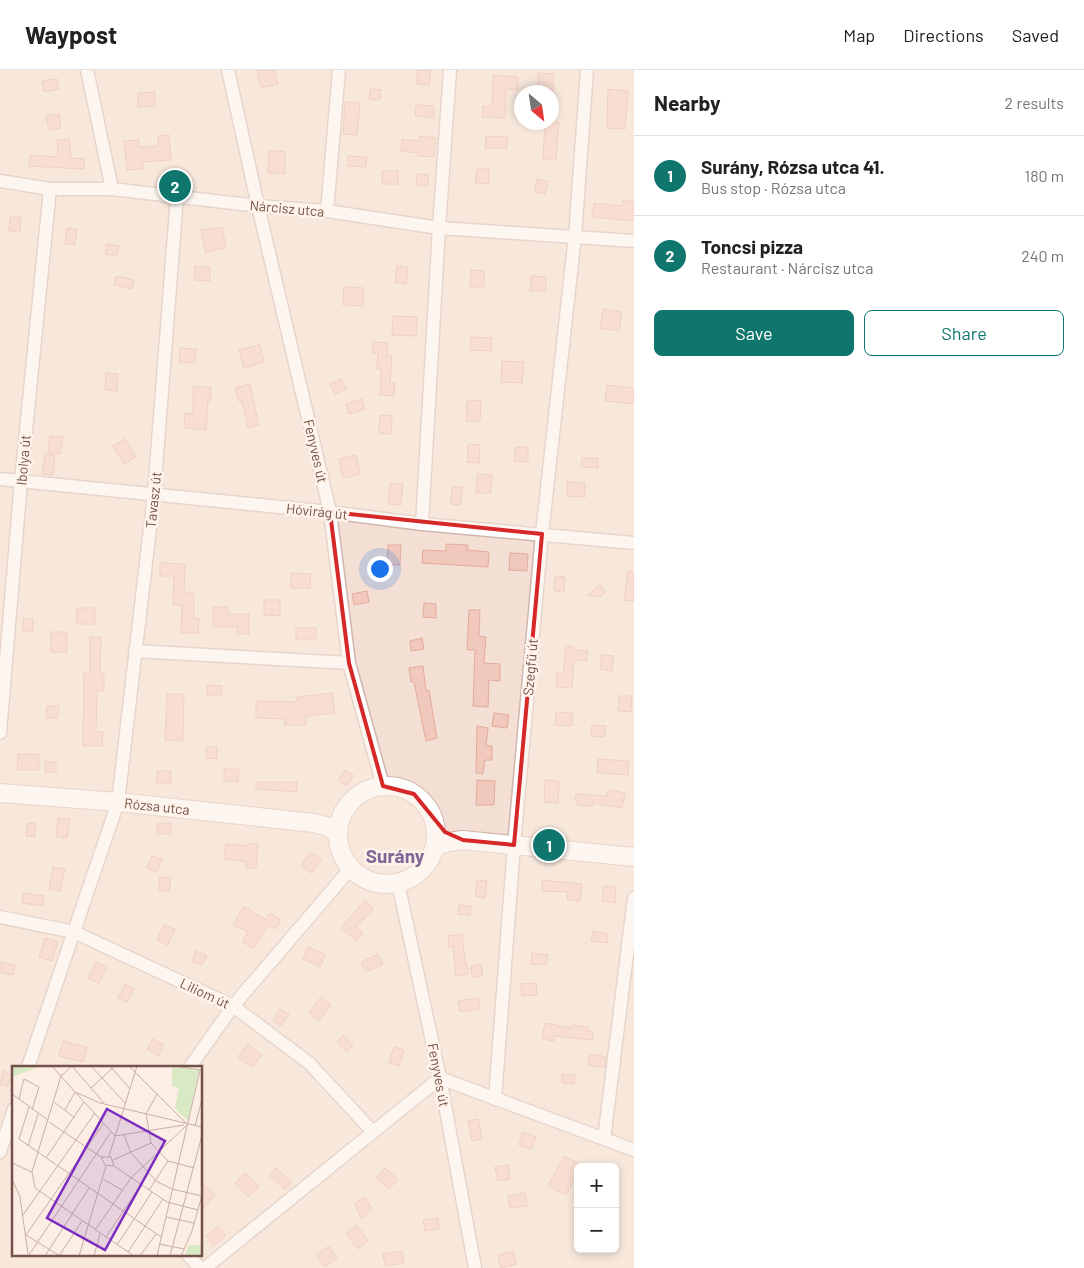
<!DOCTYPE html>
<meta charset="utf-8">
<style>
:root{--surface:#fff;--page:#f2f2f2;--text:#222;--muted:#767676;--line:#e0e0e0;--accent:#0f766e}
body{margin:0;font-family:Barlow,sans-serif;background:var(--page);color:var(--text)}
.controls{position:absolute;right:15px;bottom:15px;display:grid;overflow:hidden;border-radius:8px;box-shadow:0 2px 8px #0003}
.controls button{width:45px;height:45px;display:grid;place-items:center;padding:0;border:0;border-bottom:1px solid var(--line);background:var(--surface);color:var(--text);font:25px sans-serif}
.compass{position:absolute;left:514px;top:15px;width:45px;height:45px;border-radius:50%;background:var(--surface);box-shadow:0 2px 8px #0003;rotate:151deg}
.you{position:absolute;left:379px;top:498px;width:18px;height:18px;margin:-12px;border:4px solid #fff;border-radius:50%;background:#1a73e8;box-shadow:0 0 0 8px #1a73e833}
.badge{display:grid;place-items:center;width:32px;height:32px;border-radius:50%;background:var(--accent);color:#fff;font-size:16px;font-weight:700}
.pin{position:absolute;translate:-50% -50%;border:2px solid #fff;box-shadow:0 1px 5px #0006}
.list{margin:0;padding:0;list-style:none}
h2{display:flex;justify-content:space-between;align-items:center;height:65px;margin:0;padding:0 20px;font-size:21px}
h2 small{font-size:16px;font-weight:400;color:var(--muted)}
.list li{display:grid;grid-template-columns:32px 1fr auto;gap:15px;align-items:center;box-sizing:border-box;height:80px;padding:0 20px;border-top:1px solid var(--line)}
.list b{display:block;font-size:19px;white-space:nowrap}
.list p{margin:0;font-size:16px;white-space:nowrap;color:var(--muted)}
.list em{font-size:16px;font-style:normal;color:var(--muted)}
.actions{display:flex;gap:10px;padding:15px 20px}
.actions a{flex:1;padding:11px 0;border:1px solid var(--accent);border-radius:8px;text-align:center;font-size:18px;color:var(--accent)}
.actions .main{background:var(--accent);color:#fff}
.map{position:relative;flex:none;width:634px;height:1198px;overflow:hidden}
header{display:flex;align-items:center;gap:30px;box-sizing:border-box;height:70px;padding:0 25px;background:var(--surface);border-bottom:1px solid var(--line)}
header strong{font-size:24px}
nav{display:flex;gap:28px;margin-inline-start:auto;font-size:18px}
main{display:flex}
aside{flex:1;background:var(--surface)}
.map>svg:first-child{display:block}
.residential{fill:#f3dfd3;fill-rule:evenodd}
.building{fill:#f1c8bc;stroke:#e3ab9d}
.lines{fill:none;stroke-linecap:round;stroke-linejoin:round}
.street-casing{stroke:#cfb7ae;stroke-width:15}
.secondary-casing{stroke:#d2b5ab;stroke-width:20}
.street{stroke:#fff;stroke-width:12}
.secondary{stroke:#fff;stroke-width:18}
.marked{fill:none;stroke:#d62828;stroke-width:4;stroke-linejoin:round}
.labels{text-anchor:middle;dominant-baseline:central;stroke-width:5;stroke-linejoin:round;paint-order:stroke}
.street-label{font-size:14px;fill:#74524a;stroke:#fff3ea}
.district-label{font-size:19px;font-weight:bold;fill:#7e6697;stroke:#fff3ea}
.inset-road{fill:none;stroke:#c6b0a6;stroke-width:1}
.view{fill:#7b2cbf;fill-opacity:0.15;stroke:#7b2cbf;stroke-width:2.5}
.inset-edge{fill:none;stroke:#74524a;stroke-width:2.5}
</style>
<header>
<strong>Waypost</strong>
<nav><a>Map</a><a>Directions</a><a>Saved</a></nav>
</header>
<main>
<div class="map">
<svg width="634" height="1198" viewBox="0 0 634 1198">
<rect width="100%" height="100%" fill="#fceee4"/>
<path class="residential" d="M0,0H634V1198H0ZM522,22H552V52H522ZM14,997H201V1184H14ZM578,1097H615V1179H578Z"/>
<g class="building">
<path d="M257,0H274L278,14L261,18Z"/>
<path d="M418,0L431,1L429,15L416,14Z"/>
<path d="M538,3L554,4L553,22H538Z"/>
<path d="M493,5L518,7V20L506,19L505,48L482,47L483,36H492Z"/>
<path d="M57,9L59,19L44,22L42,11Z"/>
<path d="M370,19L381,20L380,30L369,29Z"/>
<path d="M608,19L628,21L625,59L607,58Z"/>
<path d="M155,22V36L138,37V23Z"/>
<path d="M345,32L360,33L357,65L343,64Z"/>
<path d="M416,35L434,36V48L415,46Z"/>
<path d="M59,44L61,58L49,60L46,46Z"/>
<path d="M545,52H559L556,89H543Z"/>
<path d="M169,65L171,90L142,92L143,99L127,100L124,71L139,70V77L158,76V66Z"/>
<path d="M420,66L436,68L434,87L418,86V83L401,81L402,69L419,71Z"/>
<path d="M486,66L508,67L507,78H485Z"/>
<path d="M69,69L71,88L85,89L84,99L29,96L30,85L58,87L57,70Z"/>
<path d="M269,81H285V104L268,103Z"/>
<path d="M348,86L367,87L366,97L348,96Z"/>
<path d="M477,99H489V114L475,113Z"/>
<rect x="382" y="101" width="16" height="13"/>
<path d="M417,104L429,105L427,116L416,115Z"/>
<path d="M537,109L548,111L545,124L535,122Z"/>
<path d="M623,130L634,132V151L592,147L594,133L622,136Z"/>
<path d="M10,147H21L20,162L9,161Z"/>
<path d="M222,157L226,178L205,182L201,160Z"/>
<path d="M67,158L77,159L75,175L65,174Z"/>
<path d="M107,174L119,176L117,186L105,184Z"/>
<path d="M195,196L210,197V211L194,210Z"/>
<path d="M397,196L408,197L406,214L395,213Z"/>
<path d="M471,200L484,201V217H470Z"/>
<path d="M116,206L134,210L132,219L114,215Z"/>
<path d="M531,206L546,207V221H530Z"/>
<path d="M344,217L364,218L363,236L343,235Z"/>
<path d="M603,239L622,242L619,261L600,258Z"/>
<path d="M393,246L417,247L416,266L392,265Z"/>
<path d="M471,267L492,268L491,281L470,280Z"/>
<path d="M373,272L388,273L387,286H392L390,313H395L394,326L380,325L381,299H377L378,283H372Z"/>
<path d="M260,275L264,292L244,298L239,280Z"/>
<path d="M180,278L196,279L195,293L179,292Z"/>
<path d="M502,291L524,292L522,313L501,312Z"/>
<path d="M106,303L118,304L117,321L105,320Z"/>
<path d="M341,309L346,319L335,324L330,314Z"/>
<path d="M250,314L259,355L248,358L242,331H239L235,318Z"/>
<path d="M607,315L634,318V334L605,331Z"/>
<path d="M193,317H211V330H208L206,360L184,358L185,343L193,344Z"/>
<path d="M362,329L365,339L349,344L346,334Z"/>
<path d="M467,330L481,331L480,351H466Z"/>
<path d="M380,345L392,346L391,364L379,363Z"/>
<path d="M50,366L63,367L60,384L48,383Z"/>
<path d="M125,369L136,387L124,394L113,376Z"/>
<path d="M468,374L480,375L479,393L467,392Z"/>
<path d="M515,377H528V392L514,391Z"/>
<path d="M45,385H55L53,405L42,404Z"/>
<path d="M356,385L360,404L343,408L339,389Z"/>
<path d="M582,388H598V398L581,397Z"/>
<path d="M477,404L492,405L491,423H476Z"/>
<path d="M567,412L585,413V427L567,426Z"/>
<path d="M390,413L403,414L401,435L388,434Z"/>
<path d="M452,417H462L461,435L451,434Z"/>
<path d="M446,474L468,475L467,480L489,482L488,497L422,493L423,480L446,481Z"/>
<path d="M388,475H401L400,495L387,494Z"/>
<path d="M510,483L528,484L527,501L509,500Z"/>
<path d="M160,493L185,494L184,523H194V548L199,549L198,563H181L182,535H173L174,506H160Z"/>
<path d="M628,501L634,502V531L624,530Z"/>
<path d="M291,503L311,504L310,518H291Z"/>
<path d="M555,506L565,507L564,522L554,521Z"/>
<path d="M600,515L606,522L600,527L587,525Z"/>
<path d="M367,521L369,532L354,535L352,524Z"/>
<path d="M264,530H280V546L264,545Z"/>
<path d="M424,533L436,534V548L423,547Z"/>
<path d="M213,537H228V544H249V564H237V557H213Z"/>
<path d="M77,538H95V554H76Z"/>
<path d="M469,540H480L479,566L486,567L484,593L500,594V611L489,610L488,637L473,636L475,580H467Z"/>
<rect x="23" y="549" width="10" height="12"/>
<rect x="296" y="558" width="20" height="11"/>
<rect x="51" y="562" width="16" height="20"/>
<path d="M90,567H101L100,603H104V621H97L96,662H103L102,676H83L84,603H90Z"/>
<path d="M422,568L424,579L411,581L410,571Z"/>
<path d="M566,576L574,577V580L588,581L587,591L574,590L572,618L556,617L557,603L563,604Z"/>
<path d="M602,585L614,586L612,601L600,599Z"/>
<path d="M423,596L426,621L429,620L437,668L426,671L414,612H411L409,598Z"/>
<path d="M207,615L222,616V625H207Z"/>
<path d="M332,623L335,643L306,646V655H284L285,649L256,648V631L297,632V627Z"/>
<path d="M167,624H184L183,671L165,670Z"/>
<path d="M619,626H632L631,642L618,641Z"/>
<path d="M47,636H59L58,648H46Z"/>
<path d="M556,642L573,643L572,656L555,655Z"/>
<path d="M494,643L509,645L507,658L492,656Z"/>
<path d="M592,655L606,656L605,667L591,666Z"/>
<path d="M477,656L488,658L486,676H492V690H485L483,704L476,703Z"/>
<path d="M207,677H217V689L206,688Z"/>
<path d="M18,684H39V700H17Z"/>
<path d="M598,689L629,691L628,705L597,703Z"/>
<rect x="45" y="692" width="11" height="10"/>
<path d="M224,699H239L238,712L224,711Z"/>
<path d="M345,700L354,706L346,716L338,710Z"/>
<path d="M157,701H171V713H156Z"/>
<path d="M477,710L495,711L494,735H476Z"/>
<path d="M545,710L559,711L558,733L544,732Z"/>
<path d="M256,712H297V722L256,719Z"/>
<path d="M608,720L625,723L622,738L593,733V736L577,735V731L575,730L576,724L607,726Z"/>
<path d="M58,748L70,749L67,768L56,767Z"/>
<path d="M27,753L36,754L35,767L26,766Z"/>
<path d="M171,753V764H157V754Z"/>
<path d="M248,773L258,774L256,798H246V792L224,789L226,774L248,776Z"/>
<path d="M310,782L321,789L312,803L301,796Z"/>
<path d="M152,786L162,789L157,802L147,798Z"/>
<path d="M53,797L65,799L60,821L49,819Z"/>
<path d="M160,807L171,808L169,822L158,820Z"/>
<path d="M477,810L487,811L485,828L475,826Z"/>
<path d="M542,810L582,814L580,831L567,830L568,822L542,821Z"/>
<path d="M604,816L616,817L615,833L602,831Z"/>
<path d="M23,823L44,826L43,836L22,833Z"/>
<path d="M365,830L373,839L356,857L363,863L357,871L341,858Z"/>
<path d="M459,835L471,836L470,845L458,844Z"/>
<path d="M244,836L266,850L270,843L281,850L275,859L268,855L254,878L242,872L248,862L233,855Z"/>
<path d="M164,855L175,859L168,875L157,870Z"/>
<path d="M593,861L608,864L607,873L591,871Z"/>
<path d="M462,864L465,893H467L468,904L456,906L453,877L449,878L448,866Z"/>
<path d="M45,868L58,872L52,891L39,887Z"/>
<path d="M308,877L326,885L320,897L303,889Z"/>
<path d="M196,881L207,886L202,895L192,891Z"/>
<path d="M532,883L548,885L546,895L531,894Z"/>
<path d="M378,884L383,894L366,902L361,892Z"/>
<path d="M0,892L15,895L13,905L0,902Z"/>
<path d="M96,892L107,897L99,913L88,908Z"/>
<path d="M481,894L483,905L473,908L470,897Z"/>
<path d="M536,913L537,925L522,926L521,914Z"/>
<path d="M125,914L134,919L127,932L118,928Z"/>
<path d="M321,927L331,935L319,951L309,943Z"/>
<path d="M478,928L480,939L460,942L458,931Z"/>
<path d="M280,939L289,944L281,956L273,951Z"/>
<path d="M545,953L570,958L571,955L588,957V961L593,962L592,970L555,966L554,971L542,969Z"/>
<path d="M343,965L353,975L347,982L337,972Z"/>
<path d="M153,969L164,975L158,986L147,979Z"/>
<path d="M63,971L87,977L83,992L59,986Z"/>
<path d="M248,974L262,985L252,997L238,987Z"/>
<path d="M394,977L404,980L399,996L389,993Z"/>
<path d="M590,984L606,987L605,998L588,995Z"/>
<path d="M3,1001L12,1005L7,1017L0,1014Z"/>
<path d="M562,1004L575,1005L574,1014L562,1013Z"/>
<path d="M478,1049L482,1069L472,1071L468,1051Z"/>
<path d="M523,1062L536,1067L531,1079L519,1075Z"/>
<path d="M564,1086L581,1095L578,1097V1102L566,1125L548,1116Z"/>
<path d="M508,1095L510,1109L498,1111L495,1097Z"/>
<path d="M276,1098L292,1112L285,1120L270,1106Z"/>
<path d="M385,1098L398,1109L389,1119L376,1108Z"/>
<path d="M245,1103L259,1117L248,1127L235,1113Z"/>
<path d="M201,1112L215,1125L201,1140Z"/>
<path d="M525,1123L527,1136L510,1138L508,1126Z"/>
<path d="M365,1127L372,1138L362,1149L354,1134Z"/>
<path d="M438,1148L439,1159L425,1161L423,1150Z"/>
<path d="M356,1155L368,1170L358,1179L346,1164Z"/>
<path d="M218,1156L226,1165L214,1176L206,1166Z"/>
<path d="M329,1176L337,1188L324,1197L316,1185Z"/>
<path d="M402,1181L404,1193L385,1196L383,1184Z"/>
<path d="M513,1181L516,1194L501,1198L498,1185Z"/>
</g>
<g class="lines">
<defs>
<g id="street">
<path d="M87,0L112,119"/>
<path d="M228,0L258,136L330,442L349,593L383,716"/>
<path d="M0,111L50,119H112L258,136L327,141L439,158L634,171"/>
<path d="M327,141L339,0"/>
<path d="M0,409L330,442L422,454L634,473"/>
<path d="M422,454L439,158L450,0"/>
<path d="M135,581L349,593"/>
<path d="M0,663L21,411L50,119"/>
<path d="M398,813L440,1008L475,1198"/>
<path d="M0,847L74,862L233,936L309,993L373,1062"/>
<path d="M28,997L118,732L154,424L177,127"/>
<path d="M190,997L233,936L351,798"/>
<path d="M495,1029L514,775L542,464L575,166L587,0"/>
<path d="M604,1069L634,828"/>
<path d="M0,1082L14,1039"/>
<path d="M187,1184L200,1198"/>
<path d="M205,1198L440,1008L634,1080"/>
</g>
<g id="secondary">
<circle cx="387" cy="765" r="49"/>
<path d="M0,723L118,732L314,753L329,757L338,765"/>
<path d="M435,777L448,772L463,770L634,787"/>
</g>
</defs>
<use href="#street" class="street-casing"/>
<use href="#secondary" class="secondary-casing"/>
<use href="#street" class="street"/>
<use href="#secondary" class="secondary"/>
</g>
<path d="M0 0H634V1198H0ZM330,442L542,464L514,775L463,770L445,762L414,724L383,716L349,593Z" fill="#fceee4" fill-opacity=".55" fill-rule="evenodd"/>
<path class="marked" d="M330,442L542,464L514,775L463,770L445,762L414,724L383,716L349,593Z"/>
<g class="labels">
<g class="street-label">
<text transform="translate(287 138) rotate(5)">Nárcisz utca</text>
<text transform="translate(316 381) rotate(77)">Fenyves út</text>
<text transform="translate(23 390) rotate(-85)">Ibolya út</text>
<text transform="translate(153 430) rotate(-84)">Tavasz út</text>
<text transform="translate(317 441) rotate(6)">Hóvirág út</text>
<text transform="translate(530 597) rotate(-85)">Szegfű út</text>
<text transform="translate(157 736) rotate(6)">Rózsa utca</text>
<text transform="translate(205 923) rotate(25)">Liliom út</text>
<text transform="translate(439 1005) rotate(79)">Fenyves út</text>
</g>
<g class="district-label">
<text x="395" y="785">Surány</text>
</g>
</g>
<g transform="translate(12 996)">
<rect width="190" height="190" fill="#fceee4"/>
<path d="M0,0H29L0,11ZM160,1L187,4L176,55L163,42L167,22L160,20ZM177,179H189L190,190H173Z" fill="#d9e9c3"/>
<path class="inset-road" d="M40,0L63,26L88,37L190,61M60,0L92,37M79,0L113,37M98,0L118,23M117,0L175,58M162,0L189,4M79,22L103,0M64,27L103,70L172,59M0,28L36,54M145,28L134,48L139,77L156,95L182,102M7,33L12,13L27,21L20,44M42,36L63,52M17,41L7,73L149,171M53,44L63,26M37,56L89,91H99L102,100L155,136L186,144M183,60L190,33M112,69L119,87L144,115L160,123L190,130M16,80L26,48M97,90L125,0M89,91L93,99L101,100M34,92L72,36M101,94L139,77M0,97L20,106M20,106L23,122L122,190M20,106L49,10L60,0M0,113L8,131L16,188M91,113L110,124M137,124L156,95M11,149L83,47M154,151L182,157M83,164L119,112L175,59M94,171L129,119M147,178L172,183M105,179L140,126M116,186L151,133M17,189L99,66M33,190L77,122M47,190L70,155M48,190L14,169L92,57M67,190L94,100M82,190L88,168M128,190L144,168M145,190L188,4M158,190L190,69M169,190L180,165L190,129"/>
<path class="view" d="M95,43L153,75L93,184L35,152Z"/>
<rect width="190" height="190" class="inset-edge"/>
</g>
</svg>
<div class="controls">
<button>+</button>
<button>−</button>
</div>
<svg class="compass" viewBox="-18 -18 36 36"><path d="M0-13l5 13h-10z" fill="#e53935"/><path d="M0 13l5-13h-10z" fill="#767676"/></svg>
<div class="you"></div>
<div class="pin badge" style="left:549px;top:775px">1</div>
<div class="pin badge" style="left:175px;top:116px">2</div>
</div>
<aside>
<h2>Nearby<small>2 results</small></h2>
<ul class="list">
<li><span class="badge">1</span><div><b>Surány, Rózsa utca 41.</b><p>Bus stop · Rózsa utca</p></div><em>180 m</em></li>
<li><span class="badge">2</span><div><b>Toncsi pizza</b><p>Restaurant · Nárcisz utca</p></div><em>240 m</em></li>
</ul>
<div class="actions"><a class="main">Save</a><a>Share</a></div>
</aside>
</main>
